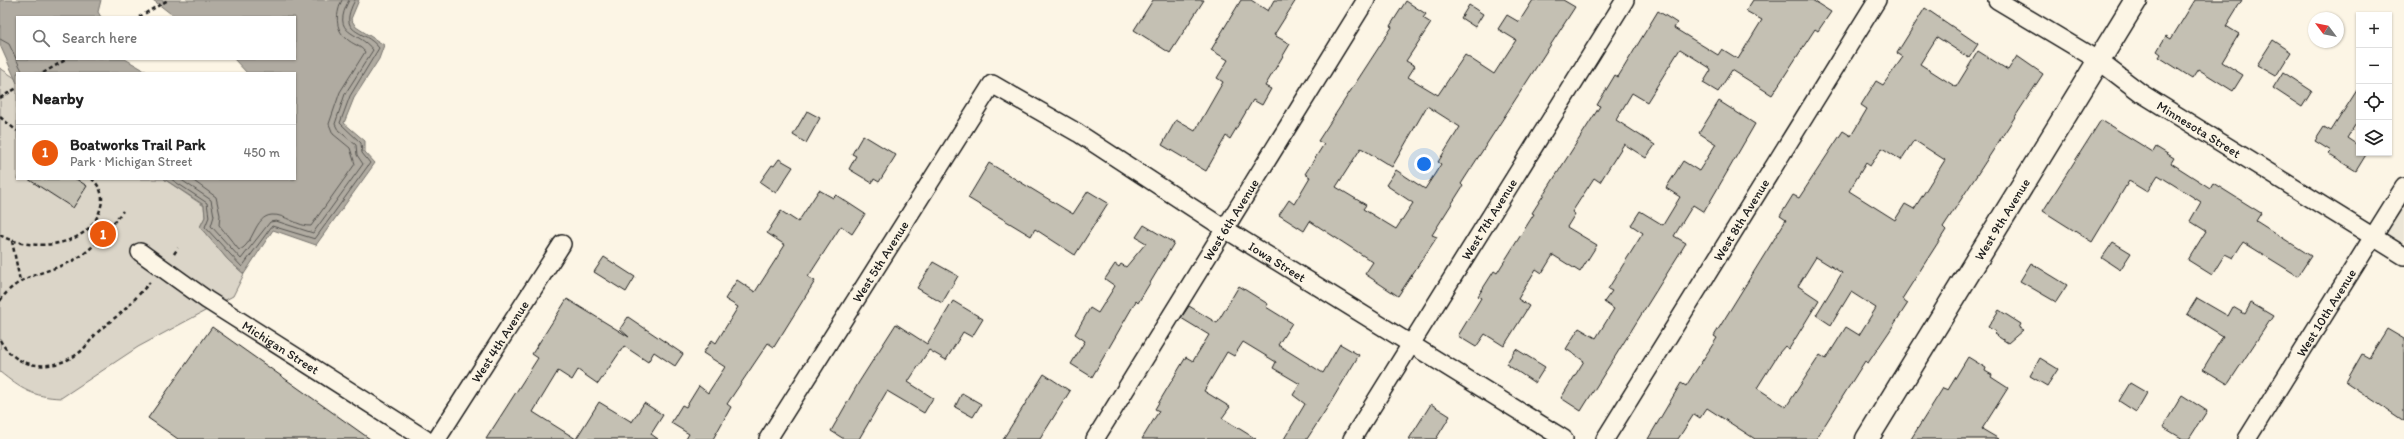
<!DOCTYPE html>
<meta charset="utf-8">
<style>
:root{--surface:#fff;--page:#f6f6f6;--text:#222;--muted:#767676;--line:#e0e0e0;--accent:#ea580c}
body{margin:0;font-family:Itim,sans-serif;background:var(--page);color:var(--text)}
.controls{position:absolute;right:12px;top:12px;display:grid;overflow:hidden;border-radius:0px;box-shadow:0 1px 3px #0004}
.controls button{width:36px;height:36px;display:grid;place-items:center;padding:0;border:0;border-bottom:1px solid var(--line);background:var(--surface);color:var(--text);font:20px sans-serif}
.compass{position:absolute;left:2308px;top:12px;width:36px;height:36px;border-radius:50%;background:var(--surface);box-shadow:0 1px 3px #0004;rotate:302deg}
.you{position:absolute;left:1424px;top:164px;width:14px;height:14px;margin:-10px;border:3px solid #fff;border-radius:50%;background:#1a73e8;box-shadow:0 0 0 6px #1a73e833}
.badge{display:grid;place-items:center;width:26px;height:26px;border-radius:50%;background:var(--accent);color:#fff;font-size:13px;font-weight:700}
.pin{position:absolute;translate:-50% -50%;border:2px solid #fff;box-shadow:0 1px 4px #0006}
.list{margin:0;padding:0;list-style:none}
h2{display:flex;justify-content:space-between;align-items:center;height:52px;margin:0;padding:0 16px;font-size:17px}
h2 small{font-size:13px;font-weight:400;color:var(--muted)}
.list li{display:grid;grid-template-columns:26px 1fr auto;gap:12px;align-items:center;box-sizing:border-box;height:56px;padding:0 16px;border-top:1px solid var(--line)}
.list b{display:block;font-size:15px;white-space:nowrap}
.list p{margin:0;font-size:13px;white-space:nowrap;color:var(--muted)}
.list em{font-size:13px;font-style:normal;color:var(--muted)}
.icon{flex:none;width:22px;height:22px;fill:none;stroke:currentColor;stroke-width:2;stroke-linecap:round;stroke-linejoin:round}
.map{position:relative;flex:none;width:2404px;height:439px;overflow:hidden}
.search{position:absolute;background:var(--surface);box-shadow:0 1px 3px #0004;left:16px;top:16px;width:280px;height:44px;display:flex;align-items:center;gap:10px;box-sizing:border-box;padding:0 14px;border-radius:0px;color:var(--muted);font-size:15px}
.panel{position:absolute;background:var(--surface);box-shadow:0 1px 3px #0004;left:16px;top:72px;width:280px;height:108px;border-radius:0px}
.map>svg:first-child{display:block}
.built{fill:#ebe5d6}
.green{fill:#dbd5c8;stroke:#7c7872}
.water{fill:#b0aba1;stroke:#75726c}
.lines{fill:none;stroke-linecap:round;stroke-linejoin:round}
.shore{stroke:#575551;stroke-width:1}
.building{fill:#c4c0b3;stroke:#1c1c1c;fill-rule:evenodd}
.minor-casing{stroke:#1c1c1c;stroke-width:20}
.secondary-casing{stroke:#1c1c1c;stroke-width:25}
.path{stroke:#1c1c1c;stroke-width:2.5;stroke-dasharray:4 3;stroke-linecap:butt}
.minor{stroke:#fcf5e5;stroke-width:17}
.secondary{stroke:#fcf5e5;stroke-width:22}
.labels{text-anchor:middle;dominant-baseline:central;stroke-width:3;stroke-linejoin:round;paint-order:stroke}
.street-label{font-size:13px;fill:#1c1c1c;stroke:#fcf5e5}
</style>
<div class="map">
<svg width="2404" height="439" viewBox="0 0 2404 439">
<rect width="100%" height="100%" fill="#fcf5e5"/>
<filter id="ink" filterUnits="userSpaceOnUse"><feTurbulence type="fractalNoise" baseFrequency=".025" numOctaves="2"/><feDisplacementMap in="SourceGraphic" scale="8" xChannelSelector="R" yChannelSelector="G"/><feConvolveMatrix kernelMatrix="1 2 1 2 8 2 1 2 1" color-interpolation-filters="sRGB"/></filter>
<g filter="url(#ink)">
<path class="built" d="M2404,187V256L2373,237Z"/>
<path class="green" d="M0,68L15,78L17,83V179H164L204,206L205,217L200,227L228,260L244,274L233,296L138,347L61,398C33,397 21,389 0,372Z"/>
<g class="water">
<path d="M0,0H101L98,12L101,17H17V59H125L149,73H17V83L0,45Z"/>
<path d="M153,0H359L351,19L356,27L384,45L379,59L354,98L344,123L365,141V152L375,163L316,245L273,230L244,274L228,260L200,227L205,217L204,205L164,179H295V73H247L234,59H295V17H175Z"/>
</g>
<g class="lines">
<g class="shore">
<path d="M0,39L9,44L23,73"/>
<path d="M171,179L207,203L209,217L205,227L242,267L272,226L315,239L370,163L362,153L361,143L340,123L350,96L379,48C364,28 336,36 355,0"/>
<path d="M180,179L211,200L214,216L211,226L241,259L270,222L276,221L313,233L363,164L357,155L356,145L338,130L335,124L345,94L373,50C358,30 330,36 349,0"/>
<path d="M191,179L216,197L220,215L219,225L239,250C254,245 254,216 272,215C285,214 298,227 311,226L355,164L350,148L333,134L329,124L340,92L365,52C361,46 352,44 347,39C334,29 336,13 342,0"/>
</g>
</g>
<g class="building">
<path d="M1153,0H1204L1170,53L1134,30Z"/>
<path d="M1241,0H1251L1268,11L1274,0H1296L1274,35L1290,44L1265,86L1271,89L1262,105L1253,100L1230,139L1226,136L1206,171L1162,145L1176,120L1195,131L1223,82L1217,78L1228,60L1211,50Z"/>
<path d="M1533,0H1563L1575,7L1461,184L1463,186L1432,235L1437,237L1398,296L1365,274L1373,262L1310,221L1304,231L1279,215L1289,200L1294,204L1310,177L1305,174L1324,144L1318,141L1392,27L1390,26L1406,1L1426,14L1423,18L1431,23L1406,61L1415,66L1408,77L1438,95L1465,55L1494,74L1516,40L1498,29L1507,15L1519,22ZM1427,106L1460,127L1438,162L1441,164L1425,189L1396,170L1386,185L1413,203L1396,229L1363,209L1366,205L1336,187L1361,148L1392,167Z"/>
<path d="M1753,0H1812L1831,12L1818,31L1815,29L1772,95L1732,70L1718,92L1703,83L1711,70L1710,68L1680,49L1647,102L1632,93L1616,120L1655,145L1646,158L1624,144L1600,182L1594,178L1572,212L1575,214L1567,227L1597,245L1580,272L1553,255L1542,273L1536,269L1518,299L1529,306L1504,346L1485,334L1476,347L1458,336L1481,298L1478,296L1494,271L1497,273L1534,214L1532,213L1600,106L1597,105L1615,75L1618,77L1658,11L1677,23L1674,28L1718,55L1722,49L1738,59L1762,20L1746,11Z"/>
<path d="M2195,0H2242L2226,26L2239,34L2222,62L2243,75L2233,91L2198,69L2192,78L2159,57L2161,54L2157,51L2166,36L2171,39Z"/>
<path d="M1469,5L1483,14L1475,27L1461,18Z"/>
<path d="M1925,8L1978,44L1969,58L1937,37L1920,64L1956,87L1978,51L2008,70L2017,56L2043,74L1943,227L1946,230L1902,299L1908,303L1889,332L1868,363L1865,361L1816,439H1755L1707,408L1700,418L1694,414L1678,439H1648L1681,383L1686,386L1717,338L1714,336L1786,220L1780,216L1793,195L1799,198L1843,131L1851,136L1867,109L1861,105L1876,81L1883,85L1903,57L1897,53ZM1914,140L1945,160L1914,209L1905,204L1895,220L1849,191L1866,163L1870,166L1882,148L1901,160ZM1816,257L1842,273L1816,315L1831,325L1851,292L1876,308L1859,335L1846,327L1826,359L1820,355L1786,407L1757,388L1779,353L1785,346L1789,349L1819,300L1798,286Z"/>
<path d="M2273,40L2291,52L2276,76L2257,65Z"/>
<path d="M2283,72L2312,91L2302,107L2273,88Z"/>
<path d="M2359,87V119L2347,138L2359,146V153H2367L2356,171L2328,154L2331,151L2315,141L2324,127L2331,131Z"/>
<path d="M1719,101L1755,124L1704,212L1693,205L1674,236L1686,243L1581,411L1561,398L1584,361L1566,349L1579,328L1596,338L1614,309L1604,302L1612,291L1608,289L1643,233L1631,225L1640,211L1663,225L1680,197L1666,188L1683,161L1699,171L1716,144L1699,133Z"/>
<path d="M807,111L820,118L806,143L793,135Z"/>
<path d="M2101,120L2153,152L2156,147L2174,158L2171,163L2210,188L2213,183L2261,213L2256,221L2311,256L2298,276L2243,242L2233,258L2225,254L2212,275L2188,260L2206,231L2190,221L2201,202L2158,175L2147,192L2129,181L2092,242L2043,211Z"/>
<path d="M863,135L896,155L879,182L874,179L872,183L849,169L856,156L852,154Z"/>
<path d="M779,159L793,167L776,193L760,182L772,165L774,166Z"/>
<path d="M989,163L1073,214L1088,191L1108,203L1075,255L1035,229L1031,236L968,198Z"/>
<path d="M28,179H76L87,186L73,208Z"/>
<path d="M819,190L833,198L836,195L865,214L852,234L841,226L808,277L815,281L774,347L768,343L727,404L731,407L713,439H686L689,434L671,423L682,405L686,407L699,386L708,393L725,367L703,353L712,340L716,343L738,307L725,299L737,280L755,292L785,245L767,233L781,211L798,222Z"/>
<path d="M1144,225L1174,243L1138,303L1136,301L1092,377L1071,364L1085,341L1075,334L1090,308L1098,313L1115,286L1105,279L1115,264L1119,267L1121,264L1126,267L1146,243L1136,237Z"/>
<path d="M2113,242L2131,253L2120,270L2102,258Z"/>
<path d="M604,257L635,277L626,292L594,272Z"/>
<path d="M933,262L958,276L942,303L917,288Z"/>
<path d="M2031,263L2067,285L2056,302L2020,281Z"/>
<path d="M1239,286L1268,304L1266,307L1292,323L1278,345L1323,373L1340,344L1359,355L1329,405L1307,439H1284L1305,404L1293,395L1300,384L1273,368L1276,362L1243,342L1234,356L1227,352L1204,391L1230,407L1222,418L1256,439H1142L1159,411L1155,409L1186,357L1193,361L1209,335L1181,318L1189,306L1217,323Z"/>
<path d="M2197,298L2228,316L2233,307L2245,314L2251,303L2273,316L2228,384L2203,369L2223,336L2187,314Z"/>
<path d="M567,299L629,337L620,329L628,317L683,354L675,366L654,352L648,362L624,346L598,384L578,370L572,380L558,371L533,412L576,439L599,402L632,422L644,403L663,415L651,434L658,439H486L538,358L532,354Z"/>
<path d="M953,301L983,319L972,337L963,332L946,360L929,350L908,382L933,398L924,413L887,391L859,439H844L831,431L859,382L896,324L927,344Z"/>
<path d="M1999,310L2021,324L2019,328L2023,330L2008,343L1994,334L1996,332L1988,327Z"/>
<path d="M212,327L370,439H178L148,418Z"/>
<path d="M2387,329L2404,339V421L2346,382L2362,354L2369,358Z"/>
<path d="M1516,349L1545,367L1535,383L1506,364Z"/>
<path d="M1968,357L1986,368L1985,371L1992,375L1991,377L2008,388L1982,429L1999,439H1911L1943,388L1948,390Z"/>
<path d="M2040,358L2058,369L2047,386L2030,376Z"/>
<path d="M1044,374L1070,391L1040,439H1003Z"/>
<path d="M2130,383L2147,393L2136,412L2119,401Z"/>
<path d="M962,393L981,404L973,417L955,407Z"/>
<path d="M2182,395L2207,411L2189,439H2183L2163,427Z"/>
<path d="M1431,404L1450,416L1436,439H1409Z"/>
</g>
<g class="lines">
<defs>
<g id="minor">
<path id="s1" d="M1997,0L2099,61L2141,93L2404,256"/>
<path id="s2" d="M140,252L207,300L425,439"/>
<path id="s3" d="M437,439L562,244"/>
<path id="s4" d="M768,439L992,84L1078,133L1225,229L1564,439"/>
<path id="s5" d="M1095,439L1366,0"/>
<path id="s6" d="M1352,439L1625,0"/>
<path id="s7" d="M1605,439L1877,0"/>
<path id="s8" d="M2247,439L2404,187"/>
</g>
<g id="secondary">
<path id="s9" d="M1867,439L2136,0"/>
</g>
</defs>
<use href="#minor" class="minor-casing"/>
<use href="#secondary" class="secondary-casing"/>
<g class="path">
<path d="M139,17L168,0"/>
<path d="M43,73L67,59"/>
<path d="M0,98L17,88"/>
<path d="M0,117L17,131"/>
<path d="M0,235C31,253 92,248 101,206C104,196 100,186 92,179"/>
<path d="M12,241L20,281"/>
<path d="M174,254L178,248"/>
<path d="M0,301C18,273 49,274 76,259C95,248 109,228 123,211"/>
<path d="M0,340C15,369 50,372 76,355C86,349 91,338 99,331C108,322 119,316 127,307C135,299 143,290 150,282"/>
</g>
<use href="#minor" class="minor"/>
<use href="#secondary" class="secondary"/>
</g>
</g>
<g class="labels">
<g class="street-label">
<text stroke="none"><textPath href="#s1" startOffset="240">Minnesota Street</textPath></text>
<text stroke="none"><textPath href="#s5" startOffset="258">West 6th Avenue</textPath></text>
<text stroke="none"><textPath href="#s6" startOffset="259">West 7th Avenue</textPath></text>
<text stroke="none"><textPath href="#s9" startOffset="258">West 9th Avenue</textPath></text>
<text stroke="none"><textPath href="#s7" startOffset="258">West 8th Avenue</textPath></text>
<text stroke="none"><textPath href="#s4" startOffset="210">West 5th Avenue</textPath></text>
<text stroke="none"><textPath href="#s4" startOffset="756">Iowa Street</textPath></text>
<text stroke="none"><textPath href="#s8" startOffset="149">West 10th Avenue</textPath></text>
<text stroke="none"><textPath href="#s3" startOffset="116">West 4th Avenue</textPath></text>
<text stroke="none"><textPath href="#s2" startOffset="170">Michigan Street</textPath></text>
</g>
</g>
</svg>
<div class="controls">
<button>+</button>
<button>−</button>
<button><svg class="icon" aria-label="locate" viewBox="0 0 24 24"><circle cx="12" cy="12" r="6"/><path d="M12 2v4M12 18v4M2 12h4M18 12h4"/></svg></button>
<button><svg class="icon" aria-label="layers" viewBox="0 0 24 24"><path d="M12 4l9 5-9 5-9-5zM3 14l9 5 9-5"/></svg></button>
</div>
<svg class="compass" viewBox="-18 -18 36 36"><path d="M0-13l5 13h-10z" fill="#e53935"/><path d="M0 13l5-13h-10z" fill="#767676"/></svg>
<div class="you"></div>
<div class="pin badge" style="left:103px;top:234px">1</div>
<div class="search"><svg class="icon" aria-label="search" viewBox="0 0 24 24"><circle cx="10" cy="10" r="6"/><path d="M15 15l6 6"/></svg>Search here</div>
<section class="panel">
<h2>Nearby<small></small></h2>
<ul class="list">
<li><span class="badge">1</span><div><b>Boatworks Trail Park</b><p>Park · Michigan Street</p></div><em>450 m</em></li>
</ul>
</section>
</div>
